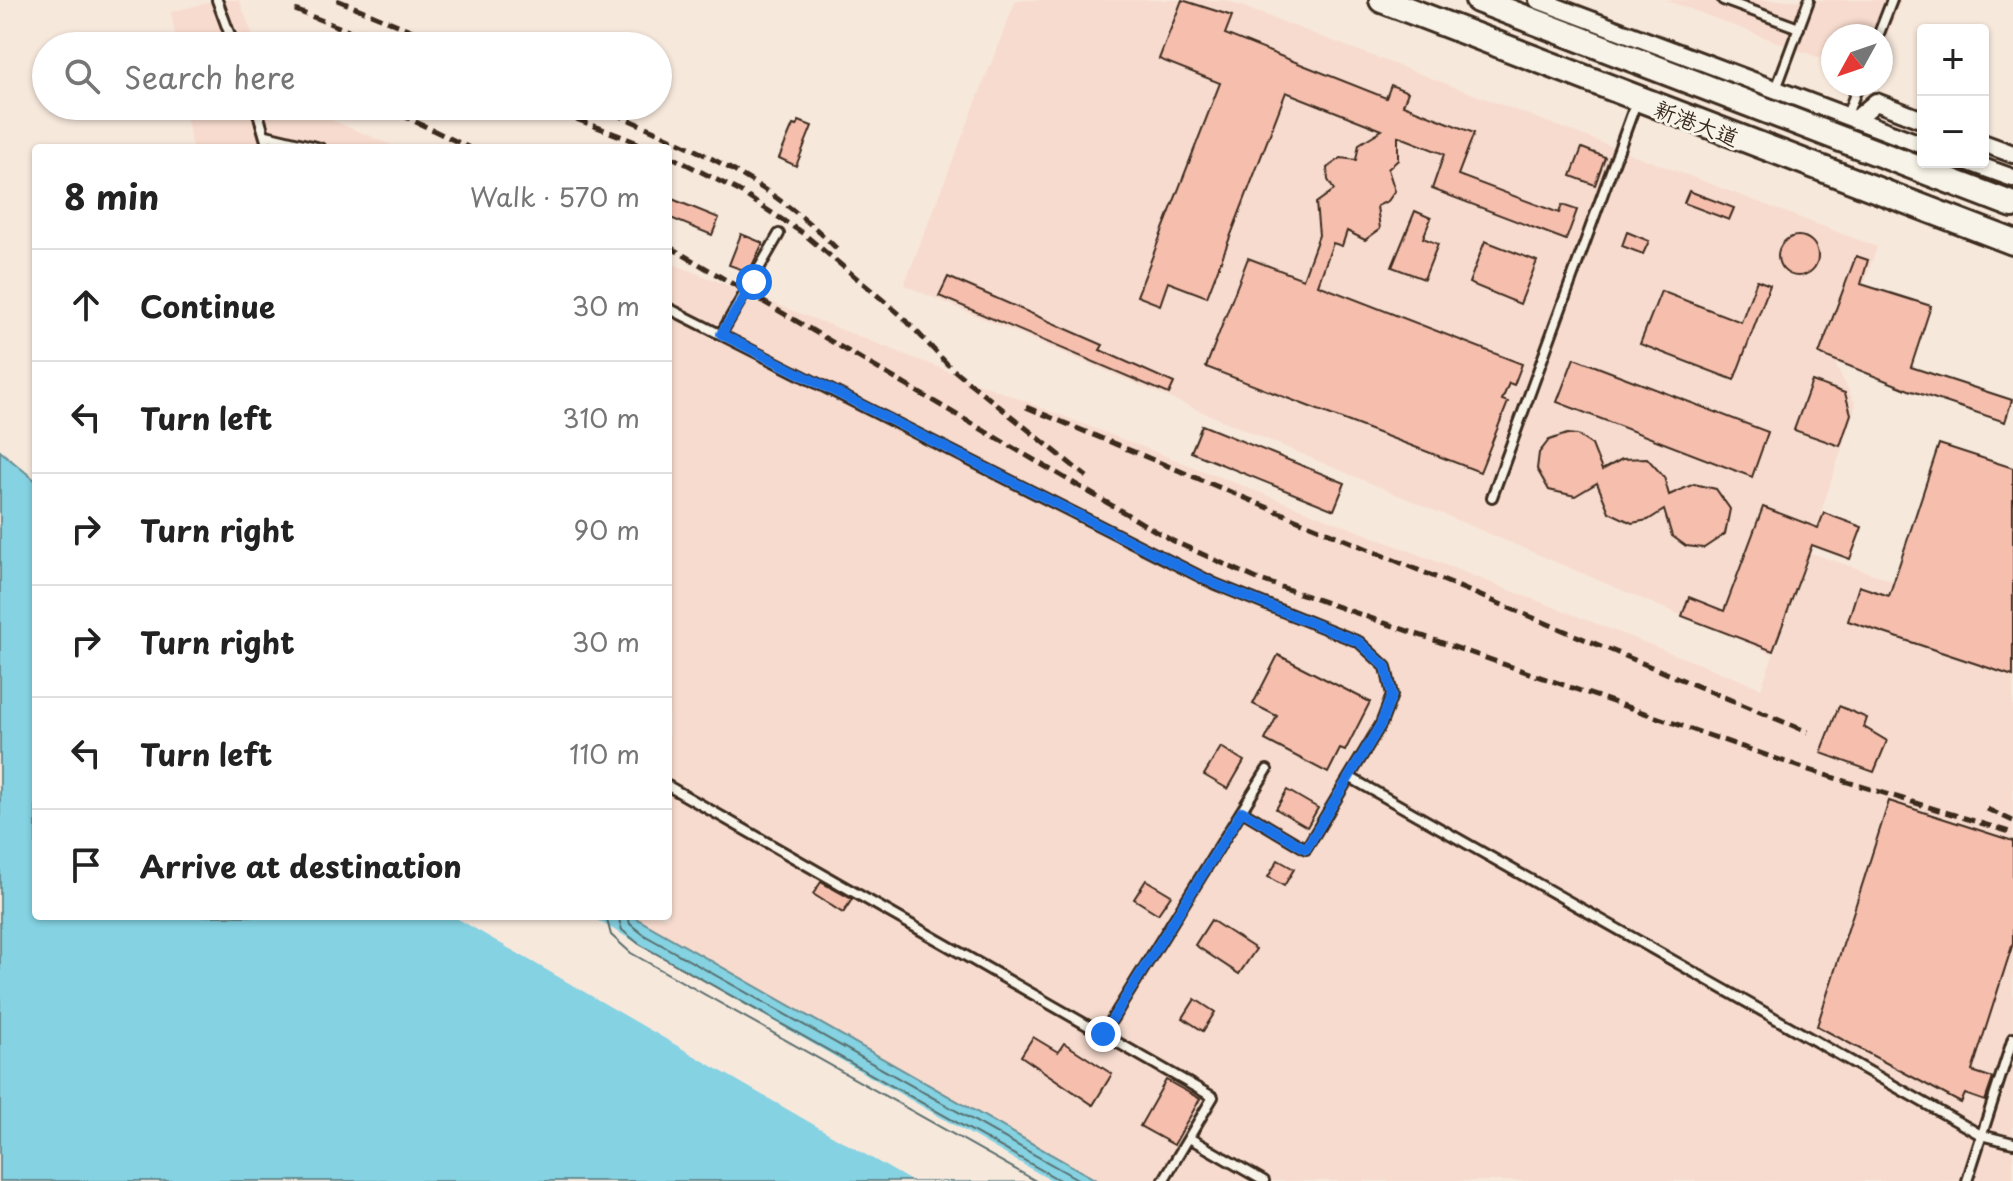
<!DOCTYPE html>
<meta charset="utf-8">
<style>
:root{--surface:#fff;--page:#f2f2f2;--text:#222;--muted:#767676;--line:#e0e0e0}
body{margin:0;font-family:"Playpen Sans","LXGW WenKai TC",sans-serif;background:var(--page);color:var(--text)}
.controls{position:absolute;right:24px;top:24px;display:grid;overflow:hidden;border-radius:8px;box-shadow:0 2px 6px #0004}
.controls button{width:72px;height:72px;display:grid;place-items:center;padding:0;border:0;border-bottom:2px solid var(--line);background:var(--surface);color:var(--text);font:40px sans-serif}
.compass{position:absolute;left:1821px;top:24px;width:72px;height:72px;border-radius:50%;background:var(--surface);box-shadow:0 2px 6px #0004;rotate:230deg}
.stop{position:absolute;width:24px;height:24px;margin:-18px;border:6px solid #1a73e8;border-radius:50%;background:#fff}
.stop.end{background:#1a73e8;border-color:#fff;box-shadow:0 2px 8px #0008}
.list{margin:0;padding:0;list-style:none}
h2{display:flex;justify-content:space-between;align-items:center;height:104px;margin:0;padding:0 32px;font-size:34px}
h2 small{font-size:26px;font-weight:400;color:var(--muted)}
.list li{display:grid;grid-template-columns:52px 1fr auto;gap:24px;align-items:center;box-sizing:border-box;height:112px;padding:0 32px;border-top:2px solid var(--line)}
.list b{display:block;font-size:30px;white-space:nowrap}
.list em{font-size:26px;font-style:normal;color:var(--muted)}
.icon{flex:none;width:44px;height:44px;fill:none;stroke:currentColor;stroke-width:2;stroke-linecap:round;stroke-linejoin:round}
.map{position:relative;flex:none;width:2013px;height:1181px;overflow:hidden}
.search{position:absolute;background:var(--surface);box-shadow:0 2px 6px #0004;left:32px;top:32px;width:640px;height:88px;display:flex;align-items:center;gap:20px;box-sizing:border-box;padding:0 28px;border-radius:44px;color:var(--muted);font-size:30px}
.panel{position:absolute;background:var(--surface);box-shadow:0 2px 6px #0004;left:32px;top:144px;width:640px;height:776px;border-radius:8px}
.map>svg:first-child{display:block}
.built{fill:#f7dbce}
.water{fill:#84d2e2;stroke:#678f94;stroke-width:2}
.pier{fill:#f7e8dc}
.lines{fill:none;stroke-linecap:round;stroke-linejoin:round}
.shore{stroke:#586d6c;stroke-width:2}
.building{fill:#f6bead;stroke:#3b2a1e;stroke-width:2}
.service-casing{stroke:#3b2a1e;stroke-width:14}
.minor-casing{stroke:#3b2a1e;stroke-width:22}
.primary-casing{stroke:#3b2a1e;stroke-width:30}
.service{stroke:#f7f3e8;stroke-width:8}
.minor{stroke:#f7f3e8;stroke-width:16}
.primary{stroke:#f7f3e8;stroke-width:24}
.rail{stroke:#3b2a1e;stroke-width:5;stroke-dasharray:12 6;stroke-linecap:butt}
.route{stroke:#1a73e8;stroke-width:10}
.labels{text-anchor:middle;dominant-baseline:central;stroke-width:6;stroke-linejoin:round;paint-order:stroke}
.street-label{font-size:22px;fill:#3b2a1e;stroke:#f7f3e8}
</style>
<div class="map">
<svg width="2013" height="1181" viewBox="0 0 2013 1181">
<rect width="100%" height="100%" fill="#f7e8dc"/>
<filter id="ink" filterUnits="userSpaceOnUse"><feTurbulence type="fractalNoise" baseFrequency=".0125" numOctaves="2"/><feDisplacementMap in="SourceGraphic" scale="16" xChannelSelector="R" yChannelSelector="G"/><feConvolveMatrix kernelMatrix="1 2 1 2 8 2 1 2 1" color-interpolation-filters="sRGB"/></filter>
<g filter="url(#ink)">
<g class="built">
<path d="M219,0H239L257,46H177L171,12Z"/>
<path d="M1016,0H1225L1877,247L1836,366L1856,405L1821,512L1863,528L1850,561L1812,546L1772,654L904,285Z"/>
<path d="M1666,0H1901L1881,53V36H1833V63Z"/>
<path d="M185,106H298L398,148H192Z"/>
<path d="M668,262L1761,688L1811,553L2013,621V1181H894L439,916H668Z"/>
</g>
<path class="water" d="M0,451L36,481V916H632L1098,1181H0Z"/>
<path class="pier" d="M453,916H590L1052,1181H911Z"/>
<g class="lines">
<g class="shore">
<path d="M606,916L611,935L631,953L1036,1181"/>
<path d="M618,916L622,930L639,944L1061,1181"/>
<path d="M628,916L630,924L644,935L1081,1181"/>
</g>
</g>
<g class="building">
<path d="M1182,0L1232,16L1225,34L1386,98L1391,85L1408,92L1403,105L1474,133L1458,175L1559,213L1562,205L1577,210L1566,240L1432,189L1444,154L1398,136V160L1388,169L1395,191L1388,201L1377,206L1380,229L1365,240L1347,231L1342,246L1333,243L1318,285L1522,364L1514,385L1509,383L1502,400L1508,402L1480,472L1206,367L1248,258L1303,279L1319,235L1316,203L1334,190L1328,180L1327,168L1341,158L1356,160L1359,144L1382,130L1286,92L1207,297L1168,282L1160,305L1137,296L1220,83L1159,59Z"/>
<path d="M799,121L812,126L796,166L779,158L793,125L797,126Z"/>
<path d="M1582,148L1605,157L1595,185L1571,176Z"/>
<path d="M1689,191L1734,208L1729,220L1684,203Z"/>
<path d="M672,199L719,218L712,235L668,217Z"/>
<path d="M1415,211L1431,218L1423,238L1438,244L1424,279L1392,267Z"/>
<path d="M1627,232L1649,241L1643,254L1622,246Z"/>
<path d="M741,234L763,243L749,272L729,265Z"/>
<circle cx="1798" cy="256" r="20"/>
<path d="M1485,241L1537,261L1520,304L1469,283Z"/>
<path d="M1856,256L1868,260L1861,284L1931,306L1911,367L2012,400L2005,422L1909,390L1819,354Z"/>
<path d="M948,277L1103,345L1100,350L1174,383L1169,394L939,296Z"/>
<path d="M1757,280L1770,285L1734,380L1640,344L1661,291L1741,322Z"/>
<path d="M1574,358L1768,432L1752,477L1557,402Z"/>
<path d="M1812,381L1845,393L1851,414L1840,446L1794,430Z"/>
<path d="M1202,425L1345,483L1334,510L1191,452Z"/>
<path d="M1567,434L1577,435L1592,445L1602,470L1622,459L1647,458L1664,477L1669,495L1694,484L1716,489L1730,509L1725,534L1704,548L1686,546L1672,536L1664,510L1648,520L1632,523L1609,512L1597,483L1575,496L1549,490L1537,469L1539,453L1549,440Z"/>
<path d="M1939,444L2013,468V676L1848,621L1859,586L1889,596Z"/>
<path d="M1763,507L1818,528L1824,513L1862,527L1850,559L1812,545L1773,651L1682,616L1689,597L1724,611Z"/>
<path d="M1278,655L1370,702L1345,751L1340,749L1328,773L1265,740L1277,716L1253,704Z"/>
<path d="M1839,706L1867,718L1864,727L1887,741L1874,772L1821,753Z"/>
<path d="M1221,747L1244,761L1228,789L1204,775Z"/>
<path d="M1287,790L1318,808L1307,827L1276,809Z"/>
<path d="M1889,801L2013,841V943L1972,1071L1993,1078L1985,1101L1965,1094L1961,1103L1817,1026Z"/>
<path d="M1278,860L1294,869L1284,886L1268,877Z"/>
<path d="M1146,880L1171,895L1158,914L1134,899Z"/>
<path d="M821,882L852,899L843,913L813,894Z"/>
<path d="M1211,920L1256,949L1239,974L1195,945Z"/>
<path d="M1195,999L1215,1012L1203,1031L1183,1018Z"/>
<path d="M1033,1037L1058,1052L1064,1043L1112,1074L1093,1105L1021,1056Z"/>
<path d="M1166,1080L1200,1099L1174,1145L1140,1126Z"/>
</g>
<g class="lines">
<defs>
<g id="service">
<path d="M217,0L234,46"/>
<path d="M1723,0L1799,28"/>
<path d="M1878,36L1892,0"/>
<path d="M1776,89L1809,0"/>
<path d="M256,106L268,148"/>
<path d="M1846,117L1859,84"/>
<path d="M266,135L320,148"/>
<path d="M668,308L1215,584L1359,642L1386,667L1392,695L1381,724L1306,849L1242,811"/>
<path d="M721,334L779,234"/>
<path d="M1492,497L1637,100"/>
<path d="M1351,778L1981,1135L2013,1143"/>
<path d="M668,786L1213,1097L1163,1181"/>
<path d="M1103,1034L1267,770"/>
<path d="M1191,1139L1264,1181"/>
<path d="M1967,1181L2013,1038"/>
</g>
<g id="minor">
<path d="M1538,0L1923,145"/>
<path d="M1855,120L1876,102L1923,120"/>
<path d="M1983,143L2013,154"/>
<path d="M1969,162L2013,178"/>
</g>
<g id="primary">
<path d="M1382,0L2013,242"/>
<path d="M1478,0L2013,205"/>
</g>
</defs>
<use href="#service" class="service-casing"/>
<use href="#minor" class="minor-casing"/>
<use href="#primary" class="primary-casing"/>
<use href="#service" class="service"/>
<use href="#minor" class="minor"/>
<use href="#primary" class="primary"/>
<g class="rail">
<path d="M337,0L449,46"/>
<path d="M295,10L388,46"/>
<path d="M383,106L470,148"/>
<path d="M543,106L651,148"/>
<path d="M596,106C686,143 769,180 838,250"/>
<path d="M668,155L737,190L804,234L902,316L950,367L1087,477"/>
<path d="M668,246L1171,540L1255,578L1809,770L2013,833"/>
<path d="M1026,407L1808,732"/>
<path d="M1987,809L2013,821"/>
</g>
</g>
</g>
<g class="lines" filter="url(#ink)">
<path class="route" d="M754,282L721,334L1215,584L1359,642L1386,667L1392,695L1381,724L1306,849L1242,811L1103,1034"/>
</g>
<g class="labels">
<g class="street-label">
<text transform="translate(1697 122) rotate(21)">新港大道</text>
</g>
</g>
</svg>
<div class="controls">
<button>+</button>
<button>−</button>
</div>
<svg class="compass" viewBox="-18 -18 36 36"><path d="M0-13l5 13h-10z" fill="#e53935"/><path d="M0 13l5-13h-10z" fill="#767676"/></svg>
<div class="stop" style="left:754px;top:282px"></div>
<div class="stop end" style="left:1103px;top:1034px"></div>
<div class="search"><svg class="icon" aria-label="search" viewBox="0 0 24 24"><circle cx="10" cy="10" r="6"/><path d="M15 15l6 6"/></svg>Search here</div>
<section class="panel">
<h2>8 min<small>Walk · 570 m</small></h2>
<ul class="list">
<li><svg class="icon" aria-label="ahead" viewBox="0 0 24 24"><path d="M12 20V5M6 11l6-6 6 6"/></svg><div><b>Continue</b></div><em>30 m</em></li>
<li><svg class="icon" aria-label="left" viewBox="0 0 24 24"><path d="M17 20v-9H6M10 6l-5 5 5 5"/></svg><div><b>Turn left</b></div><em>310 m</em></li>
<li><svg class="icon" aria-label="right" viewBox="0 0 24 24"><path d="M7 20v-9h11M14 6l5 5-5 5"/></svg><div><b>Turn right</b></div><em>90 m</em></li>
<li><svg class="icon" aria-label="right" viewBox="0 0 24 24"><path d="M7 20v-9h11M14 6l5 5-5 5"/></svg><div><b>Turn right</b></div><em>30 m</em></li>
<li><svg class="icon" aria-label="left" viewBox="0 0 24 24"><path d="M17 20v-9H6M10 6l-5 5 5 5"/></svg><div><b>Turn left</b></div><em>110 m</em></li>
<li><svg class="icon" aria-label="arrive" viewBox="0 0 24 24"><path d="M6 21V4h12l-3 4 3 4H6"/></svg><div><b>Arrive at destination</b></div></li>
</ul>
</section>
</div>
